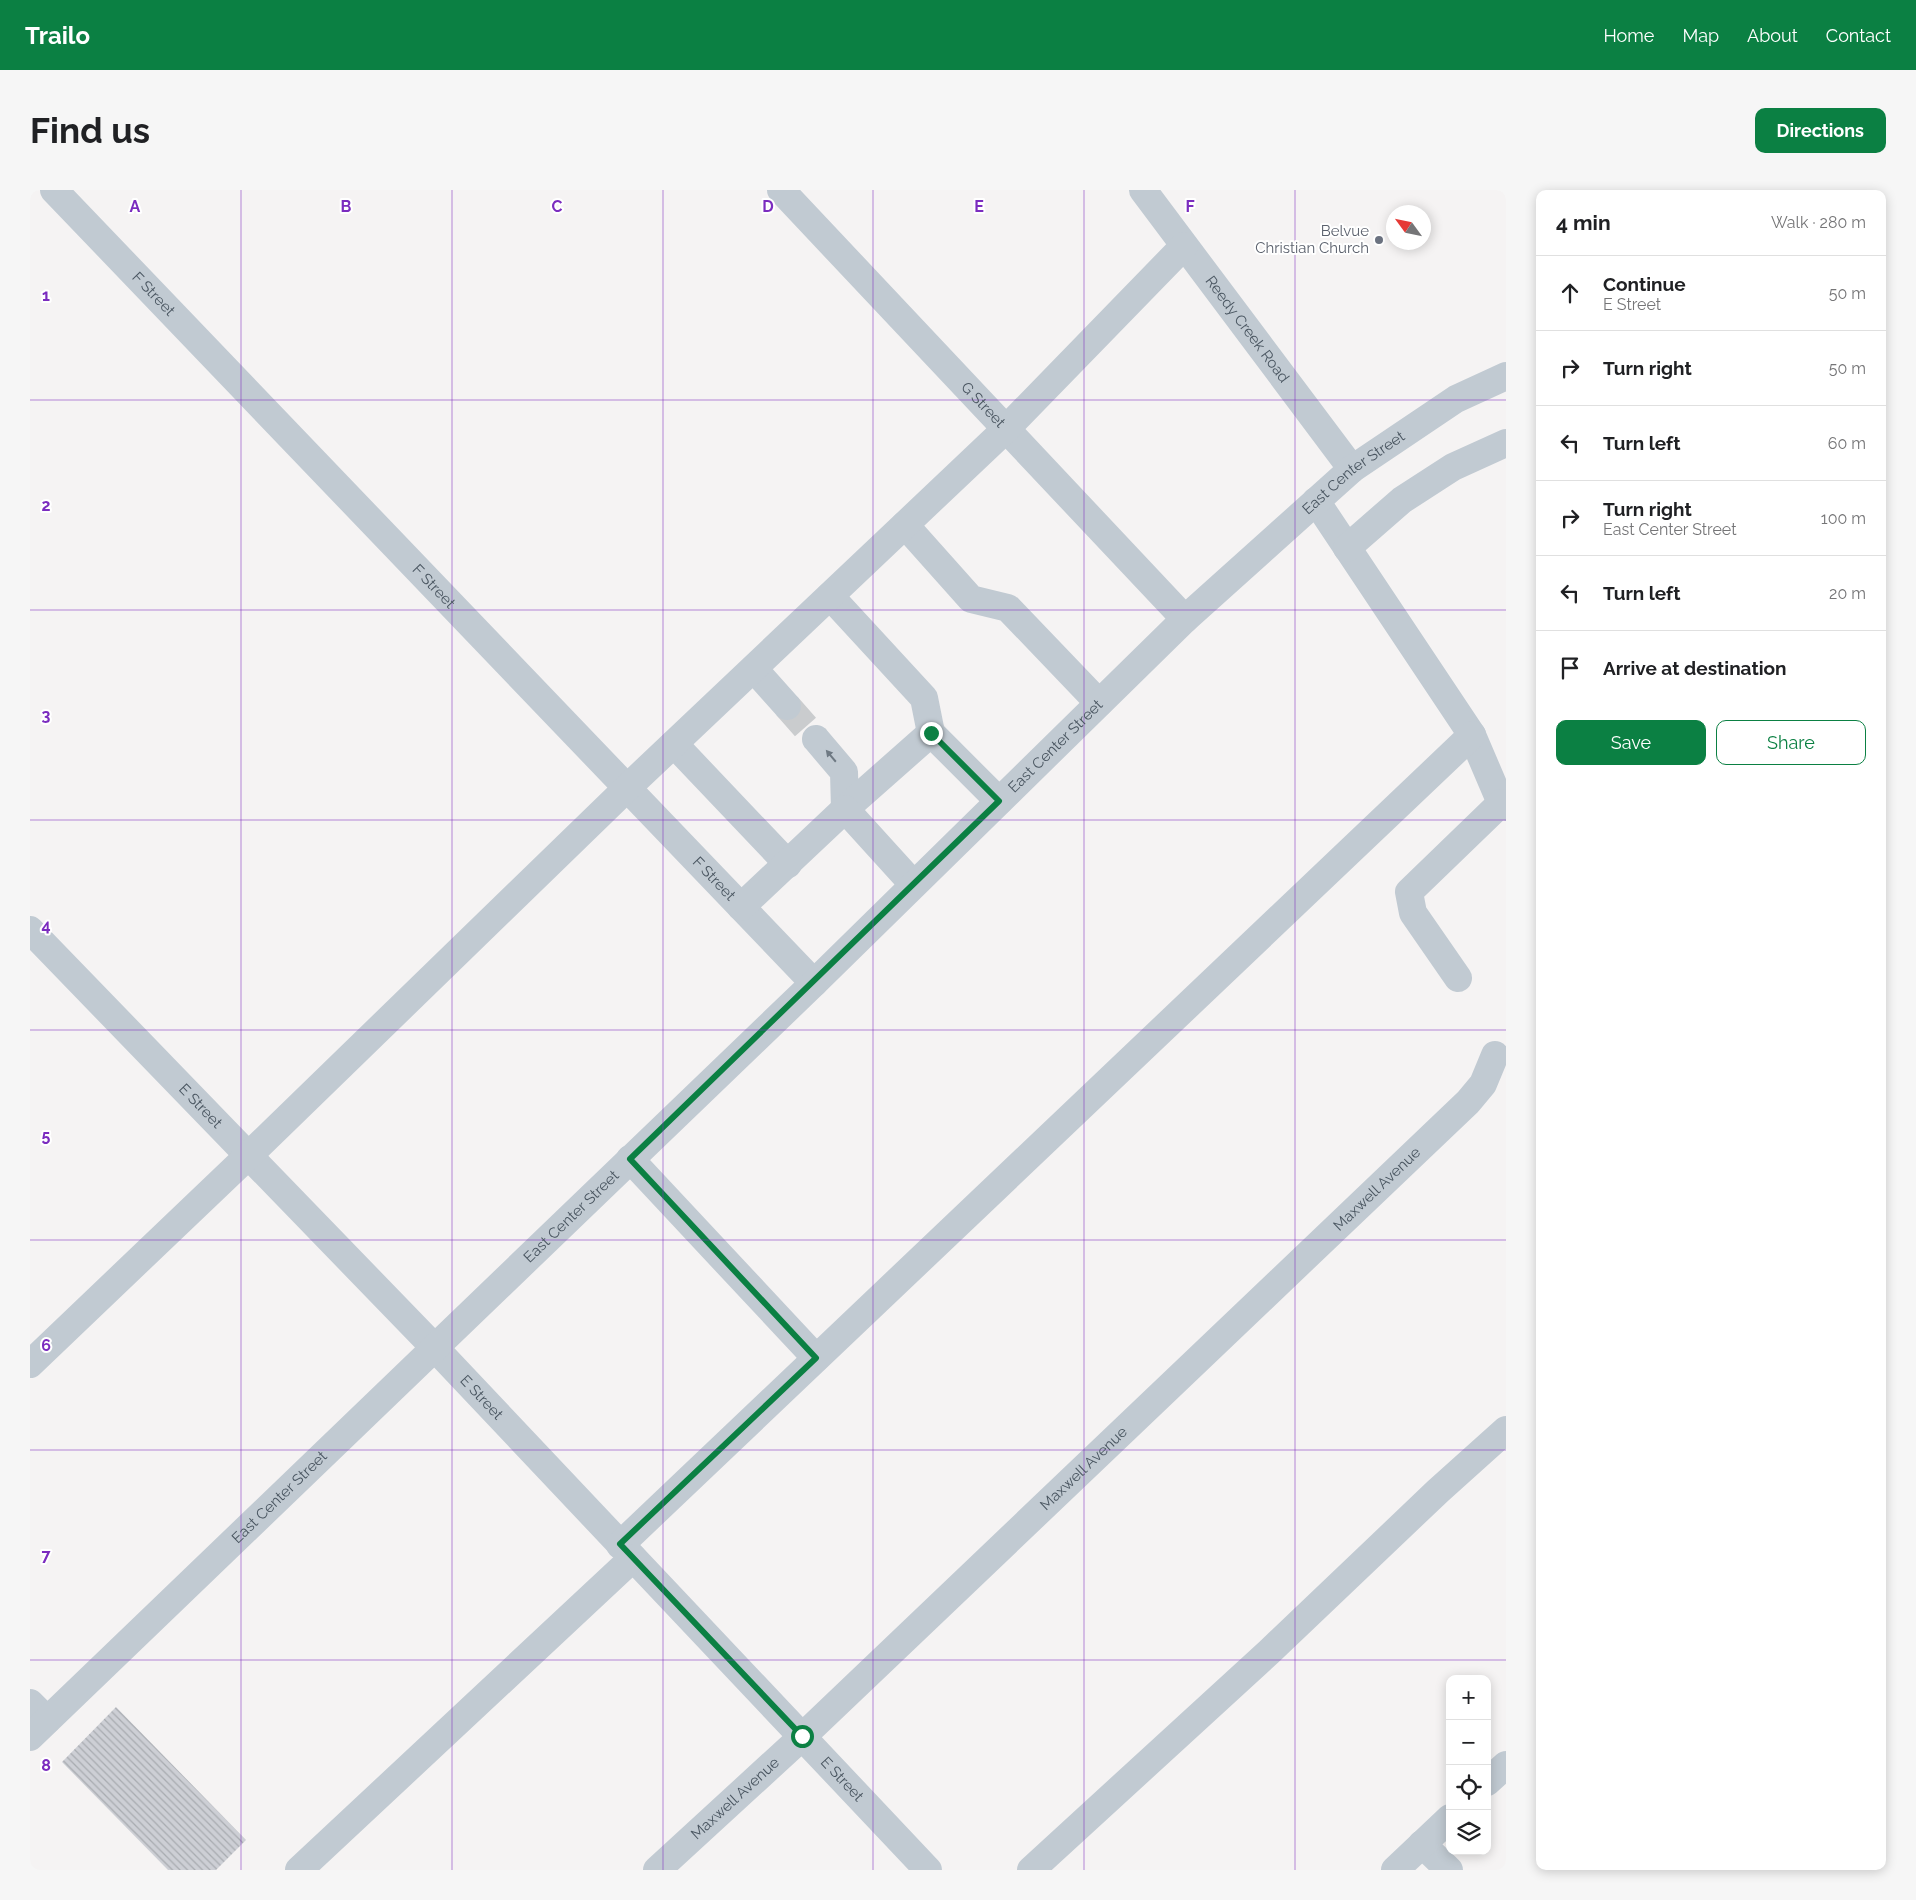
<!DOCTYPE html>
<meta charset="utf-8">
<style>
:root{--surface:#fff;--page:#f6f6f6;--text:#202124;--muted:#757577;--line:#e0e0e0;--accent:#0b8043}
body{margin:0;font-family:Raleway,sans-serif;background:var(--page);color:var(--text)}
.controls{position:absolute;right:15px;bottom:15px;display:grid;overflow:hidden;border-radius:10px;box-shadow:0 2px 12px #0003}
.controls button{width:45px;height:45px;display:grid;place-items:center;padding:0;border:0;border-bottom:1px solid var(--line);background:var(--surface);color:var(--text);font:25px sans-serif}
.compass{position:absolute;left:1356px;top:15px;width:45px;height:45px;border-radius:50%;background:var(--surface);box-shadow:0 2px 12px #0003;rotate:303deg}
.stop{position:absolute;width:15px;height:15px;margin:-11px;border:4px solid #0b8043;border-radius:50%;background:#fff}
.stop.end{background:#0b8043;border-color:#fff;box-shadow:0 1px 5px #0008}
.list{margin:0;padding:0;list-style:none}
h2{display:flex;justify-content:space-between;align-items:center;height:65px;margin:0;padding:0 20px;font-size:21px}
h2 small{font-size:16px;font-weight:400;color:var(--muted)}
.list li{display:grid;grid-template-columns:32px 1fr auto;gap:15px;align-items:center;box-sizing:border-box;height:75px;padding:0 20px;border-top:1px solid var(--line)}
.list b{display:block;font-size:19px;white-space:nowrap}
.list p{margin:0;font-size:16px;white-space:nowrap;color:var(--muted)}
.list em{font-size:16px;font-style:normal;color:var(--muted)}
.actions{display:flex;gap:10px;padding:15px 20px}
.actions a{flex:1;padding:11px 0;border:1px solid var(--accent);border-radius:10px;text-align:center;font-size:18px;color:var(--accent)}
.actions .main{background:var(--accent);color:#fff}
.icon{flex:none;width:28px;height:28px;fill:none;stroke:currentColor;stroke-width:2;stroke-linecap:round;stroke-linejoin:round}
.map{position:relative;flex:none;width:1476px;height:1680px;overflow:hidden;border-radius:10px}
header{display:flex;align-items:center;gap:30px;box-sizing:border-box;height:70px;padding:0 25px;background:var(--accent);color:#fff}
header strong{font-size:24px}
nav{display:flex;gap:28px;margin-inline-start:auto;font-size:18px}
.intro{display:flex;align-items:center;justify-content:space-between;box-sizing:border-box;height:120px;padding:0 30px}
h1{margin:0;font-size:35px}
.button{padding:12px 22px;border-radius:10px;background:var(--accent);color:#fff;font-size:18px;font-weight:700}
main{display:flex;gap:30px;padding:0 30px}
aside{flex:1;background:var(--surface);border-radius:10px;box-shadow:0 2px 12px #0003}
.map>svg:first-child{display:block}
.building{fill:url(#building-back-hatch)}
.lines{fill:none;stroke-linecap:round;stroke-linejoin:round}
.minor-tunnel{stroke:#caccce;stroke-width:28;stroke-dasharray:28 14;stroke-linecap:butt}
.minor{stroke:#c1cad2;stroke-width:28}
.oneway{fill:#6e7983}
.route{stroke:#0b8043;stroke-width:6}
.grid{fill:none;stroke:#7b2cbf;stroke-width:1;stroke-opacity:0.55}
.worship-dot{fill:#6b7280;stroke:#fff;stroke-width:2}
.labels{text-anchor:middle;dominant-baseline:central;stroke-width:4;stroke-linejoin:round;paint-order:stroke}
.worship-label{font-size:15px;fill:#5b616d;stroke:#fff;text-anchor:end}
.street-label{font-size:15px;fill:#4a5661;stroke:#fff}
.grid-label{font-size:16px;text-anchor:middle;font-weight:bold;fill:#7b2cbf;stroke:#fff;stroke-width:4;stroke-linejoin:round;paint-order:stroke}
</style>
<header>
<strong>Trailo</strong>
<nav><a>Home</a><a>Map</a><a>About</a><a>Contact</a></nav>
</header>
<div class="intro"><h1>Find us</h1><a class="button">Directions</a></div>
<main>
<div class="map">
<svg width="1476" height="1680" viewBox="0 0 1476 1680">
<defs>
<pattern id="building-back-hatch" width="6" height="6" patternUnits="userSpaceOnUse" patternTransform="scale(1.25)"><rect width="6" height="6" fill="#cdcfd5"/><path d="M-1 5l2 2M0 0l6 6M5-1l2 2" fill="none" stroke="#a8abb0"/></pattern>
</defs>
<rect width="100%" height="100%" fill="#f5f3f3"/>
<path class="building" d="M86,1517L216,1650L186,1680H138L32,1572Z"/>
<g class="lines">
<path class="minor-tunnel" d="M757,516L786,549"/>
<g class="minor">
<path id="s1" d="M24,0L784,793"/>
<path id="s2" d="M751,0L1155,429"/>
<path id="s3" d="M1113,0L1322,279"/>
<path d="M1286,311L1442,545L1471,613L1476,617"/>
<path d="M875,335L941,409L978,418L1069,513"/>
<path d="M1317,358L1372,310L1423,277L1476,253"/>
<path d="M800,406L894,508L901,543"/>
<path d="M724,479L757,516"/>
<path d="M786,549L814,582L815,619"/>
<path d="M644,554L758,674"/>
<path d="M815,619L901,543L969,611"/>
<path d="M711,717L815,619L883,694"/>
<path id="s4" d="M0,740L404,1157L898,1680"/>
<path d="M1428,788L1383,723L1379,702L1471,613"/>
<path d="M600,969L786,1168"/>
<path d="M0,1174L218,966L597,598L976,239L1154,56"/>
<path d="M590,1355L1442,545"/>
<path d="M0,1513L17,1530"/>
<path id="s5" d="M0,1547L784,793L1155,429L1322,279L1426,209L1476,186"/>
<path d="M1457,1592L1476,1575"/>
<path d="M1392,1654L1419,1680"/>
<path d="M269,1680L603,1368"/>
<path id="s6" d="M627,1680L772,1547L1438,912L1453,894L1465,865"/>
<path d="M1001,1680L1239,1462L1408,1301L1476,1240"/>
<path d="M1365,1680L1420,1628"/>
</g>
</g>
<defs><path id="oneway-solid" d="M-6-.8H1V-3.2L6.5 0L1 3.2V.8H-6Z" transform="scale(1.25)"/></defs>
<use class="oneway" href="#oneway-solid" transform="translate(801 566) rotate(-130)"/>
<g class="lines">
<path class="route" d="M772,1546L590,1354L786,1168L600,969L969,611L901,543"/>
</g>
<path class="grid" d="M211,0V1680M422,0V1680M633,0V1680M843,0V1680M1054,0V1680M1265,0V1680M0,210H1476M0,420H1476M0,630H1476M0,840H1476M0,1050H1476M0,1260H1476M0,1470H1476"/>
<circle class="worship-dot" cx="1349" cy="50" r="5"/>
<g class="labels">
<g class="worship-label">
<text x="1339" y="41">Belvue<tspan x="1339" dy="17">Christian Church</tspan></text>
</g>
<g class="street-label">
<text stroke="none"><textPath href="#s1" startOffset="144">F Street</textPath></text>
<text stroke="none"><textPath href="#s3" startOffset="174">Reedy Creek Road</textPath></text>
<text stroke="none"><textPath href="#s2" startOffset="295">G Street</textPath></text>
<text stroke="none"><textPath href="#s5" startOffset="1831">East Center Street</textPath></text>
<text stroke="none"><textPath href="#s1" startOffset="549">F Street</textPath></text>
<text stroke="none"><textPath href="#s5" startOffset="1426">East Center Street</textPath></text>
<text stroke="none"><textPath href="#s1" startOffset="954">F Street</textPath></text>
<text stroke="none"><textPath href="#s4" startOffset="245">E Street</textPath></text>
<text stroke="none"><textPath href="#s6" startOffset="991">Maxwell Avenue</textPath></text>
<text stroke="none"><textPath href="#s5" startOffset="751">East Center Street</textPath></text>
<text stroke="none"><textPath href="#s4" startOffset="650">E Street</textPath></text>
<text stroke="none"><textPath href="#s6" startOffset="586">Maxwell Avenue</textPath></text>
<text stroke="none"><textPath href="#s5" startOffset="346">East Center Street</textPath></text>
<text stroke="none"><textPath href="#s4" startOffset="1175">E Street</textPath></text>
<text stroke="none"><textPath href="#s6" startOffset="106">Maxwell Avenue</textPath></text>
</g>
</g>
<g class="grid-label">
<text x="105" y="22">A</text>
<text x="316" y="22">B</text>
<text x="527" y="22">C</text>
<text x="738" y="22">D</text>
<text x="949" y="22">E</text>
<text x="1160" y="22">F</text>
<text x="16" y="111">1</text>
<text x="16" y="321">2</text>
<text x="16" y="531">3</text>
<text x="16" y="741">4</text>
<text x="16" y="951">5</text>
<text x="16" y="1161">6</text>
<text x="16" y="1371">7</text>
<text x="16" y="1581">8</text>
</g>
</svg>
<div class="controls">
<button>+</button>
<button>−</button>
<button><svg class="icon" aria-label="locate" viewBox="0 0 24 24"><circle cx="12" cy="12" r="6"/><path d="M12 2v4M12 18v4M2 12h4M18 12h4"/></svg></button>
<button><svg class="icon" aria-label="layers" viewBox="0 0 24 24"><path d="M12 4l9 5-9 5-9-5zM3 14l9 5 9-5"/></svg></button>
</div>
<svg class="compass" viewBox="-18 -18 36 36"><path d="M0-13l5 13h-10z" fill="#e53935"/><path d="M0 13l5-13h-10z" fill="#757577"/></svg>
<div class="stop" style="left:772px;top:1546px"></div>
<div class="stop end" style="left:901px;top:543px"></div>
</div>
<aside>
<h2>4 min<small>Walk · 280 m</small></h2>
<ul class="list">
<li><svg class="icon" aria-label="ahead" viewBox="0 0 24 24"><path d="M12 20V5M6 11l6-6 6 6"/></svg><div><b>Continue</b><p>E Street</p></div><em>50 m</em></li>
<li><svg class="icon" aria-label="right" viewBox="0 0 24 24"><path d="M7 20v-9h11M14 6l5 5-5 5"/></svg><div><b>Turn right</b></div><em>50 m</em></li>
<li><svg class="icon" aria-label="left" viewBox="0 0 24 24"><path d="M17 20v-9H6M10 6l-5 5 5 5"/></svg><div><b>Turn left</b></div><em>60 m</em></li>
<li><svg class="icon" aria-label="right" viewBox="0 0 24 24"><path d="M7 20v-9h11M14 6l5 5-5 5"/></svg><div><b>Turn right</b><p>East Center Street</p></div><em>100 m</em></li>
<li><svg class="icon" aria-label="left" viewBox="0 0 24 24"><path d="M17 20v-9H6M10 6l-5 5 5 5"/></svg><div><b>Turn left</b></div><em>20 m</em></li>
<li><svg class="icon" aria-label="arrive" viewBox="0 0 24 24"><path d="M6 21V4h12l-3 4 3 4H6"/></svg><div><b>Arrive at destination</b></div></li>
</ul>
<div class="actions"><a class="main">Save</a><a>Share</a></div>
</aside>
</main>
